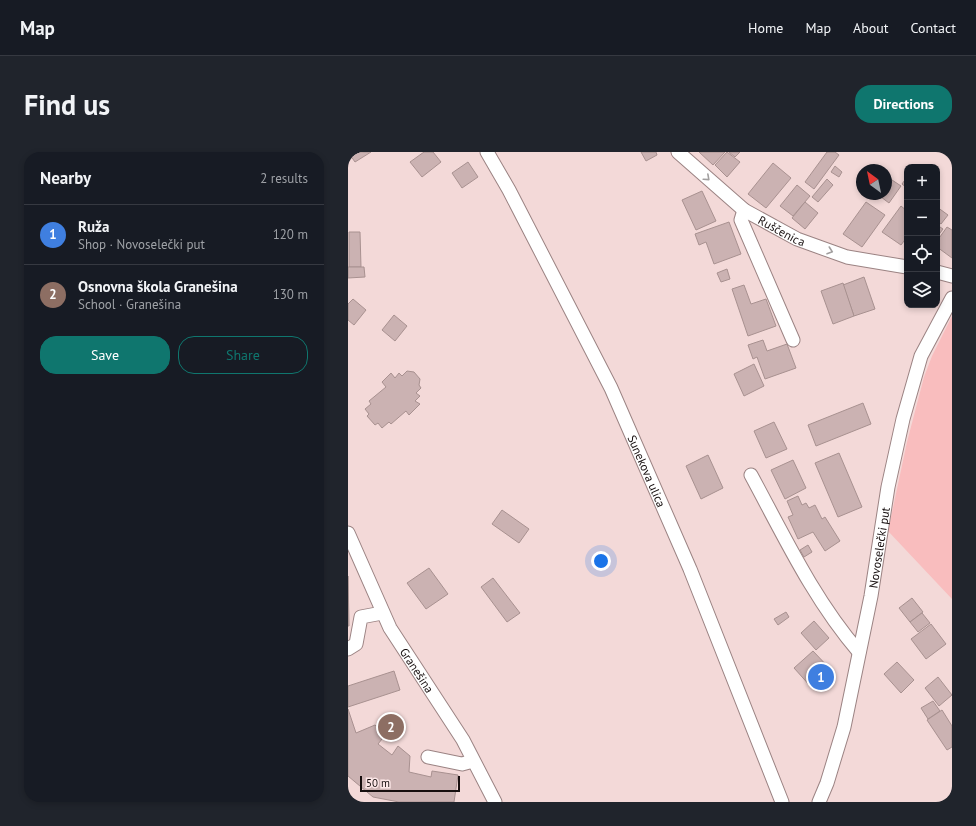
<!DOCTYPE html>
<meta charset="utf-8">
<style>
:root{--surface:#171b24;--page:#20242c;--text:#f1f3f6;--muted:#9ea1a6;--line:#363941;--accent:#0f766e}
body{margin:0;font-family:"PT Sans",sans-serif;background:var(--page);color:var(--text)}
.controls{position:absolute;right:12px;top:12px;display:grid;overflow:hidden;border-radius:8px;box-shadow:0 2px 6px #0003}
.controls button{width:36px;height:36px;display:grid;place-items:center;padding:0;border:0;border-bottom:1px solid var(--line);background:var(--surface);color:var(--text);font:20px sans-serif}
.compass{position:absolute;left:508px;top:12px;width:36px;height:36px;border-radius:50%;background:var(--surface);box-shadow:0 2px 6px #0003;rotate:327deg}
.scale{position:absolute;left:12px;bottom:10px;width:100px;box-sizing:border-box;padding-left:4px;border:2px solid #170f0f;border-top:0;font-size:11px;line-height:14px;white-space:nowrap;color:#170f0f;-webkit-text-stroke:3px #fce7e7;paint-order:stroke}
.you{position:absolute;left:253px;top:409px;width:14px;height:14px;margin:-10px;border:3px solid #fff;border-radius:50%;background:#1a73e8;box-shadow:0 0 0 6px #1a73e833}
.badge{display:grid;place-items:center;width:26px;height:26px;border-radius:50%;background:var(--accent);color:#fff;font-size:13px;font-weight:700}
.pin{position:absolute;translate:-50% -50%;border:2px solid #fff;box-shadow:0 1px 4px #0006}
.list{margin:0;padding:0;list-style:none}
h2{display:flex;justify-content:space-between;align-items:center;height:52px;margin:0;padding:0 16px;font-size:17px}
h2 small{font-size:13px;font-weight:400;color:var(--muted)}
.list li{display:grid;grid-template-columns:26px 1fr auto;gap:12px;align-items:center;box-sizing:border-box;height:60px;padding:0 16px;border-top:1px solid var(--line)}
.list b{display:block;font-size:15px;white-space:nowrap}
.list p{margin:0;font-size:13px;white-space:nowrap;color:var(--muted)}
.list em{font-size:13px;font-style:normal;color:var(--muted)}
.actions{display:flex;gap:8px;padding:12px 16px}
.actions a{flex:1;padding:9px 0;border:1px solid var(--accent);border-radius:16px;text-align:center;font-size:14px;color:var(--accent)}
.actions .main{background:var(--accent);color:#fff}
.icon{flex:none;width:22px;height:22px;fill:none;stroke:currentColor;stroke-width:2;stroke-linecap:round;stroke-linejoin:round}
.map{position:relative;flex:none;width:604px;height:650px;overflow:hidden;border-radius:16px}
header{display:flex;align-items:center;gap:24px;box-sizing:border-box;height:56px;padding:0 20px;background:var(--surface);border-bottom:1px solid var(--line)}
header strong{font-size:19px}
nav{display:flex;gap:22px;margin-inline-start:auto;font-size:14px}
.intro{display:flex;align-items:center;justify-content:space-between;box-sizing:border-box;height:96px;padding:0 24px}
h1{margin:0;font-size:28px}
.button{padding:10px 18px;border-radius:16px;background:var(--accent);color:#fff;font-size:14px;font-weight:700}
main{display:flex;gap:24px;padding:0 24px}
aside{flex:1;background:var(--surface);border-radius:16px;box-shadow:0 2px 6px #0003}
.map>svg:first-child{display:block}
.green{fill:#f9bdbe}
.building{fill:#cbb2b2;stroke:#a89190}
.lines{fill:none;stroke-linecap:round;stroke-linejoin:round}
.minor-casing{stroke:#9b8383;stroke-width:15}
.minor{stroke:#fff;stroke-width:13}
.oneway{stroke:#a29f9f}
.labels{text-anchor:middle;dominant-baseline:central;stroke-width:3;stroke-linejoin:round;paint-order:stroke}
.street-label{font-size:12px;fill:#170f0f;stroke:#fce7e7}
</style>
<header>
<strong>Map</strong>
<nav><a>Home</a><a>Map</a><a>About</a><a>Contact</a></nav>
</header>
<div class="intro"><h1>Find us</h1><a class="button">Directions</a></div>
<main>
<aside>
<h2>Nearby<small>2 results</small></h2>
<ul class="list">
<li><span class="badge" style="background:#3f7fe0">1</span><div><b>Ruža</b><p>Shop · Novoselečki put</p></div><em>120 m</em></li>
<li><span class="badge" style="background:#8d6e63">2</span><div><b>Osnovna škola Granešina</b><p>School · Granešina</p></div><em>130 m</em></li>
</ul>
<div class="actions"><a class="main">Save</a><a>Share</a></div>
</aside>
<div class="map">
<svg width="604" height="650" viewBox="0 0 604 650">
<rect width="100%" height="100%" fill="#f3d9d8"/>
<path class="green" d="M604,164V447L540,379L559,290L576,225L584,204Z"/>
<g class="building">
<path d="M0,0H23L7,10Z"/>
<path d="M76,0H85L93,10L74,25L62,10Z"/>
<path d="M293,0H308L309,3L298,9Z"/>
<path d="M351,0H377L365,13Z"/>
<path d="M379,0L392,10L379,25L367,13Z"/>
<path d="M381,0H392L387,5Z"/>
<path d="M479,0H487L491,3L466,37L457,30Z"/>
<path d="M120,10L130,25L114,36L104,21Z"/>
<path d="M425,11L443,26L418,56L400,42Z"/>
<path d="M487,14L494,20L491,25L483,20Z"/>
<path d="M538,24L553,34L541,51L529,42H538Z"/>
<path d="M559,25V36L554,32Z"/>
<path d="M479,27L485,33L470,50L464,45Z"/>
<path d="M449,33L462,44L445,64L432,54Z"/>
<path d="M354,39L368,69L348,78L334,48Z"/>
<path d="M457,50L470,61L457,77L444,66Z"/>
<path d="M518,50L537,63L514,95L495,82Z"/>
<path d="M553,54L559,59V85L553,93L534,80Z"/>
<path d="M589,55L600,63L593,72L589,69Z"/>
<path d="M381,70L393,102L366,112L358,90L351,93L347,82Z"/>
<path d="M589,73L595,77L589,85Z"/>
<path d="M599,75L604,78V106L589,95V89Z"/>
<path d="M1,80H12L13,115H1Z"/>
<path d="M0,115H16L17,125L0,126Z"/>
<path d="M379,117L382,127L373,130L369,121Z"/>
<path d="M516,125L527,157L506,164L495,133Z"/>
<path d="M495,131L506,164L485,172L473,139Z"/>
<path d="M396,133L403,152L418,147L428,174L400,184L384,137Z"/>
<path d="M5,147L18,158L6,173L0,168V152Z"/>
<path d="M46,163L59,174L47,189L34,178Z"/>
<path d="M415,188L419,199L439,192L448,216L417,227L409,205L405,207L400,193Z"/>
<path d="M406,212L416,234L396,244L386,222Z"/>
<path d="M59,219L66,220L72,227L71,233L73,236L68,241L72,244L67,249L72,252L61,263L58,259L43,272L41,270L34,276L30,271L27,273L19,264L21,262L17,257L23,252L21,249L38,235L34,230L43,221L47,226L51,221L54,224Z"/>
<path d="M515,251L523,272L468,294L460,273Z"/>
<path d="M426,270L439,297L418,306L406,279Z"/>
<path d="M491,301L514,355L490,365L467,311Z"/>
<path d="M360,303L375,336L353,347L338,314Z"/>
<path d="M445,308L458,336L437,347L423,318Z"/>
<path d="M450,344L454,353L458,351L461,356L467,353L474,367L477,365L492,389L477,399L465,380L450,387L440,365L445,363L439,349Z"/>
<path d="M154,358L181,377L171,391L144,372Z"/>
<path d="M460,393L464,400L456,405L452,398Z"/>
<path d="M81,416L100,442L78,457L59,431Z"/>
<path d="M0,424L1,474H0Z"/>
<path d="M145,426L172,461L159,470L133,435Z"/>
<path d="M564,446L575,460L562,470L551,456Z"/>
<path d="M438,460L441,465L430,473L426,467Z"/>
<path d="M574,461L582,471L570,480L562,470Z"/>
<path d="M466,469L481,486L468,498L453,481Z"/>
<path d="M583,472L598,492L578,507L563,487Z"/>
<path d="M465,499L484,519L464,536L446,516Z"/>
<path d="M549,510L566,528L553,541L536,522Z"/>
<path d="M46,519L52,538L0,555V534Z"/>
<path d="M590,525L604,543L591,554L577,536Z"/>
<path d="M585,549L592,559L580,567L573,556Z"/>
<path d="M0,557L8,581L27,573L38,582L30,592L44,603L50,594L62,604L61,620L83,625L84,619L110,623L106,650H51L25,645L0,624Z"/>
<path d="M594,558L604,574V595L599,598L579,568Z"/>
</g>
<g class="lines">
<defs>
<g id="minor">
<path id="s1" d="M139,0L161,38L263,236L342,417L434,650"/>
<path id="s2" d="M330,0L396,58L449,87L499,105L559,115"/>
<path d="M396,58L393,68L445,188"/>
<path d="M589,120L604,124"/>
<path d="M403,323C436,384 466,448 511,500"/>
<path id="s3" d="M0,381L42,476L115,588L147,650"/>
<path d="M0,497L8,492L13,465L34,461"/>
<path d="M80,605L114,612L125,609"/>
<path id="s4" d="M471,650L479,631L496,575L523,444L540,335L555,267L573,204L604,146"/>
</g>
</defs>
<use href="#minor" class="minor-casing"/>
<use href="#minor" class="minor"/>
</g>
<defs><path id="oneway-chevron" d="M-2-3.5L2.5 0L-2 3.5" fill="none" stroke-width="1.6" stroke-linecap="round" stroke-linejoin="round"/></defs>
<g class="oneway">
<use href="#oneway-chevron" transform="translate(359 26) rotate(42)"/>
<use href="#oneway-chevron" transform="translate(482 99) rotate(19)"/>
</g>
<g class="labels">
<g class="street-label">
<text stroke="none"><textPath href="#s2" startOffset="131">Ruščenica</textPath></text>
<text stroke="none"><textPath href="#s1" startOffset="357">Sunekova ulica</textPath></text>
<text stroke="none"><textPath href="#s4" startOffset="262">Novoselečki put</textPath></text>
<text stroke="none"><textPath href="#s3" startOffset="154">Granešina</textPath></text>
</g>
</g>
</svg>
<div class="controls">
<button>+</button>
<button>−</button>
<button><svg class="icon" aria-label="locate" viewBox="0 0 24 24"><circle cx="12" cy="12" r="6"/><path d="M12 2v4M12 18v4M2 12h4M18 12h4"/></svg></button>
<button><svg class="icon" aria-label="layers" viewBox="0 0 24 24"><path d="M12 4l9 5-9 5-9-5zM3 14l9 5 9-5"/></svg></button>
</div>
<svg class="compass" viewBox="-18 -18 36 36"><path d="M0-13l5 13h-10z" fill="#e53935"/><path d="M0 13l5-13h-10z" fill="#9ea1a6"/></svg>
<div class="scale">50 m</div>
<div class="you"></div>
<div class="pin badge" style="left:473px;top:525px;background:#3f7fe0">1</div>
<div class="pin badge" style="left:43px;top:575px;background:#8d6e63">2</div>
</div>
</main>
